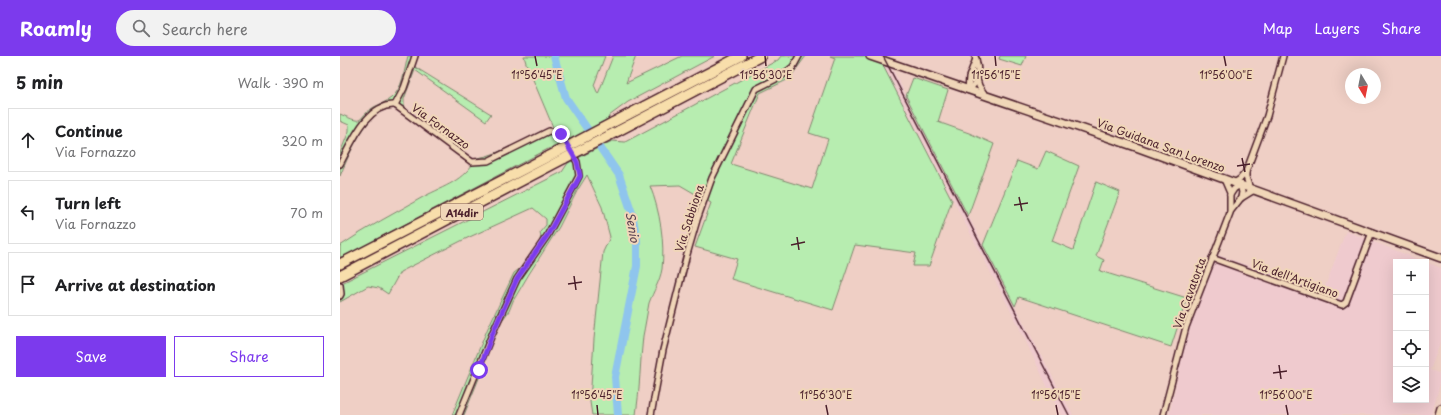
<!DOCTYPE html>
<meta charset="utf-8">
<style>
:root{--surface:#fff;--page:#f2f2f2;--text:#202124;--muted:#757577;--line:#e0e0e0;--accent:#7c3aed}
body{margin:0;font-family:"Playpen Sans",sans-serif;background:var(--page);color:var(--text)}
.controls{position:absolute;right:12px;bottom:12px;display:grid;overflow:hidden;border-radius:0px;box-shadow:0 4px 16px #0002}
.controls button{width:36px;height:36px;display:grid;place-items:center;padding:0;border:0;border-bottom:1px solid var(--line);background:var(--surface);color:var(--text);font:20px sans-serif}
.compass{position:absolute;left:1005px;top:12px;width:36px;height:36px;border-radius:50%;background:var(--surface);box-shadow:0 4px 16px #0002;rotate:170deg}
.stop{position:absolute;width:12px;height:12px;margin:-9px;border:3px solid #7c3aed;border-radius:50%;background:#fff}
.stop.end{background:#7c3aed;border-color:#fff;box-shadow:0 1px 4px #0008}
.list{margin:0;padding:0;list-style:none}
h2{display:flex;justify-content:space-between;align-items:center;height:52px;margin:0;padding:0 16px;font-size:17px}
h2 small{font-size:13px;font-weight:400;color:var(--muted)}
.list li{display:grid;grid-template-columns:26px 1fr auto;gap:12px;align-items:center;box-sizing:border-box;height:64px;margin:0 8px 8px;padding:0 8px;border:1px solid var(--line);border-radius:0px}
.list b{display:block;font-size:15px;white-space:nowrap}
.list p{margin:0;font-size:13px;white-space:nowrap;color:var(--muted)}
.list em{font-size:13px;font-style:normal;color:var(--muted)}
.actions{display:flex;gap:8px;padding:12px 16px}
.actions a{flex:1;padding:9px 0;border:1px solid var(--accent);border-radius:0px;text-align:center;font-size:14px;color:var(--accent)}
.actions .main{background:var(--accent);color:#fff}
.icon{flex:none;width:22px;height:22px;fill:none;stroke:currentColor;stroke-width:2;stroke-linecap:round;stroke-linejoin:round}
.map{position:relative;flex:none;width:1101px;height:359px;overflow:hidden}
header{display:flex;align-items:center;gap:24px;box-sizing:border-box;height:56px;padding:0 20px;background:var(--accent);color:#fff}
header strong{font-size:19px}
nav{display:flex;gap:22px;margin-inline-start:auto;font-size:14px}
.search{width:280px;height:36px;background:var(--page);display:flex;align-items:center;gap:10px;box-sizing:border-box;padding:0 14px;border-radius:22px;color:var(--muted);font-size:15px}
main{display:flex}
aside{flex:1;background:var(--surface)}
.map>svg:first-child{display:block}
.built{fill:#efcace}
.green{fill:#b7edb0;stroke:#80866e}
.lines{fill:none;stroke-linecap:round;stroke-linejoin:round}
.river{stroke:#8fc5ed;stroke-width:8}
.street-casing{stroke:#4a1f2b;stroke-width:8}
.secondary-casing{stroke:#4a1f2b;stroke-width:10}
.highway-casing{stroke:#4a1f2b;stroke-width:12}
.street{stroke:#f0d6b8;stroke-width:5}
.secondary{stroke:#f0d6b8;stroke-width:7}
.highway{stroke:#f8deab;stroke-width:9}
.rail{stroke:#4a1f2b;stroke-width:1.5}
.highway-bridge-casing{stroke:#4a1f2b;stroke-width:12;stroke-linecap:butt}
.highway-bridge{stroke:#f8deab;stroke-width:9}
.route{stroke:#7c3aed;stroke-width:5}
.ticks{fill:none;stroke:#4a1f2b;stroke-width:1.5}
.labels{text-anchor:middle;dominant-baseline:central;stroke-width:4;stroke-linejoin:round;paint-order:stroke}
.shield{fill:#f0d6b8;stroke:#7c5655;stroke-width:1}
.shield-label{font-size:10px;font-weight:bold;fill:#4a1f2b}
.street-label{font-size:11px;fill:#4a1f2b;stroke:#f0d6b8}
.water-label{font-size:12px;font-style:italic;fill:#584052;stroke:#f0d6b8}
.ticks-label{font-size:10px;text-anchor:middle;fill:#4a1f2b;stroke:#f0d6b8;stroke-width:4;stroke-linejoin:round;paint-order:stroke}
</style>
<header>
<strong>Roamly</strong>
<div class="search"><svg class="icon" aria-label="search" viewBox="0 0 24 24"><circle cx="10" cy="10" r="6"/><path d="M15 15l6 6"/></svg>Search here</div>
<nav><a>Map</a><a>Layers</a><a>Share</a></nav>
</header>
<main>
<aside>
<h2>5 min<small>Walk · 390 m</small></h2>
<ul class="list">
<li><svg class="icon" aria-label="ahead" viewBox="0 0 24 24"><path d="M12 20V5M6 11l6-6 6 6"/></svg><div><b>Continue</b><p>Via Fornazzo</p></div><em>320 m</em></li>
<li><svg class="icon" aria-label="left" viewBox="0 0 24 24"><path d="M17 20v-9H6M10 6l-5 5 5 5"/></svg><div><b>Turn left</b><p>Via Fornazzo</p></div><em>70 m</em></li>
<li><svg class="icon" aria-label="arrive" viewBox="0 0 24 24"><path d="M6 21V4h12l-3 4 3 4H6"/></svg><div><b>Arrive at destination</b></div></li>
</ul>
<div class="actions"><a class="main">Save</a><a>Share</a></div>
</aside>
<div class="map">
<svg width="1101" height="359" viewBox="0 0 1101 359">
<rect width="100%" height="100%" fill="#efcfc5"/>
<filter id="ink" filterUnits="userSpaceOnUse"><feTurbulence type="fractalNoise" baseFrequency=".025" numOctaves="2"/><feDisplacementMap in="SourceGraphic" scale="8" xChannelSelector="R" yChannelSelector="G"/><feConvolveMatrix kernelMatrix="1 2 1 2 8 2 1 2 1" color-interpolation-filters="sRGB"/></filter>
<g filter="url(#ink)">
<g class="built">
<path d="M538,0H546L675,250L733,359H721L678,269Z"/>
<path d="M1006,175L1085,206H1056V344H1086V206L1101,212V285L1090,314L1101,318V325L1091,359H829L848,275L878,199L983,236Z"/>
</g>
<g class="green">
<path d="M68,0H76L74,9L75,11L151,58L146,65L75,14L64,43V51C55,52 45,52 37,58C20,72 8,101 0,120V97L9,75V69L0,65V58C27,70 15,63 34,51C40,48 46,46 51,42C63,33 64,14 68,0Z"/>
<path d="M184,0H265L254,29L258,38L273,0H296L286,27L342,0H375L288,46L269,60L268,63L222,88L208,93L5,200L0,201V190C26,172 55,157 83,141C106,129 122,126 137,102C161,99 189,79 213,71L186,7Z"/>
<path d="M441,0H466L449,23L420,37L391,108L472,133L488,83L469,77L495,2L490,0H538L612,144L589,210H573L576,197L515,189L493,254L391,223L397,203L355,191L371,147L340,129L310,130C320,155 325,186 322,213C320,225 313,236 309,247C307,258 305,270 303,280C300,306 300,333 296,359H252L250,346L254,283L263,196L270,181L262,151L247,119L237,135L219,171L189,218L173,245L169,255L148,283L144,310L124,359H112L147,274L174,217L195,201L201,180L200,176L206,169V163L193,152L123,184L60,216L48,238L39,232L28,230L0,246V228L222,116L228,107L272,85L285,86L438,4Z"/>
<path d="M660,0H686L682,10L659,3Z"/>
<path d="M573,22L608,34L598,66L629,77L654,88L628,160L566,40Z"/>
<path d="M706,95L739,110L712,185L733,194L756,126L780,136L756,200L764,204L760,215L847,242L831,291L679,241L675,250L643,189L677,105L698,113Z"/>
</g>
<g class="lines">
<path class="river" d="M214,0L226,42L279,119L292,157L297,184V210L275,321L278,359"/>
<defs>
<g id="street">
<path d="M637,23L639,30L645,39"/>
<path d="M628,34C640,26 639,12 635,0"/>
<path d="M628,34L629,21L636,3"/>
<path d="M55,49L132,106L148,105L209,75L221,77L237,106L239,120L207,180L177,223L153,276L119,359"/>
<path d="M55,49L64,32L75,0"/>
<path d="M0,108C11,88 27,47 55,49"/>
<path d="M906,116V121L910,133"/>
<path d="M894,127L900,123L906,116L927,60L943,0"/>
<path d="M890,139L894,133L900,129L902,136L901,142"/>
<path d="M890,156L901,142L914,134"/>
<path d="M872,202L1002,249L1006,246L1032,176"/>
<path d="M0,229L1,238L0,240"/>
<path d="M311,359L323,294L346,202L357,164L372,122L416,33L440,21L453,11L459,0"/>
<path d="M823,359L846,271L890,157V137L884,123"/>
</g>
<g id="secondary">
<path d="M530,0L796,91L1101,202"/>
<path d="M1099,359L1101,352"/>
</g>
<g id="highway">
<path d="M272,67L401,0"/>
<path d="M278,75L421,0"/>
<path d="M0,208L219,95"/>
<path d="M0,220L225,102"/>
</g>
</defs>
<use href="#street" class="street-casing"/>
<use href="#secondary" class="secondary-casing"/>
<use href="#highway" class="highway-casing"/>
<use href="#street" class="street"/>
<use href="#secondary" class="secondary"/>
<use href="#highway" class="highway"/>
<path class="rail" d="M543,0L729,359"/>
<defs>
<g id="highway-bridge">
<path d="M219,95L272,67"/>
<path d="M225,102L278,75"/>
</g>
</defs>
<use href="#highway-bridge" class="highway-bridge-casing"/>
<use href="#highway-bridge" class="highway-bridge"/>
</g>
</g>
<g class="lines" filter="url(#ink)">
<path class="route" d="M139,314L153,276L177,223L207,180L240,120L237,106L221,78"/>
</g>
<path class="ticks" d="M195,0L197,10M425,0L426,10M655,0L656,10M884,0L886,10M902,102L905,116M897,110L910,108M679,141L682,155M674,149L688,147M457,181L459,194M451,189L465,186M234,220L236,234M228,228L242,226M939,309L941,323M933,317L947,315M257,349L258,359M486,349L488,359M716,349L718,359M946,349L948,359"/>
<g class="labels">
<rect class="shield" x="101" y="148" width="42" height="16" rx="3"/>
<g class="shield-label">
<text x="122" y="156">A14dir</text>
</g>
<g class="street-label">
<text transform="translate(101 70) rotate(36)">Via Fornazzo</text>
<text transform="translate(821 89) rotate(20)">Via Guidana San Lorenzo</text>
<text transform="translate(349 162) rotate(-72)">Via Sabbiona</text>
<text transform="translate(955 222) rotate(20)">Via dell'Artigiano</text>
<text transform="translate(849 237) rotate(-70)">Via Cavatorta</text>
</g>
<g class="water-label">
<text transform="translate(293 171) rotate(80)">Senio</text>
</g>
</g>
<g class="ticks-label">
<text x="197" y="23">11°56'45"E</text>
<text x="426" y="23">11°56'30"E</text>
<text x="656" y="23">11°56'15"E</text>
<text x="886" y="23">11°56'00"E</text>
<text x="257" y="343">11°56'45"E</text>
<text x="486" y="343">11°56'30"E</text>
<text x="716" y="343">11°56'15"E</text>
<text x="946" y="343">11°56'00"E</text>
</g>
</svg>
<div class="controls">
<button>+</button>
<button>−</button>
<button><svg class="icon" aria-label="locate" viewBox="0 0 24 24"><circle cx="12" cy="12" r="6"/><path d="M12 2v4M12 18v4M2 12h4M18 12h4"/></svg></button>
<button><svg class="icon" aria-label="layers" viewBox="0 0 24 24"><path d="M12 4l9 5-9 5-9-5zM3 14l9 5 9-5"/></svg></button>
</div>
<svg class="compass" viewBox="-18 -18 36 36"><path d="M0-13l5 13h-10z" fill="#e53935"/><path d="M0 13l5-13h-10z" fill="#757577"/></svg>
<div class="stop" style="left:139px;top:314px"></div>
<div class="stop end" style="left:221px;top:78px"></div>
</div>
</main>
